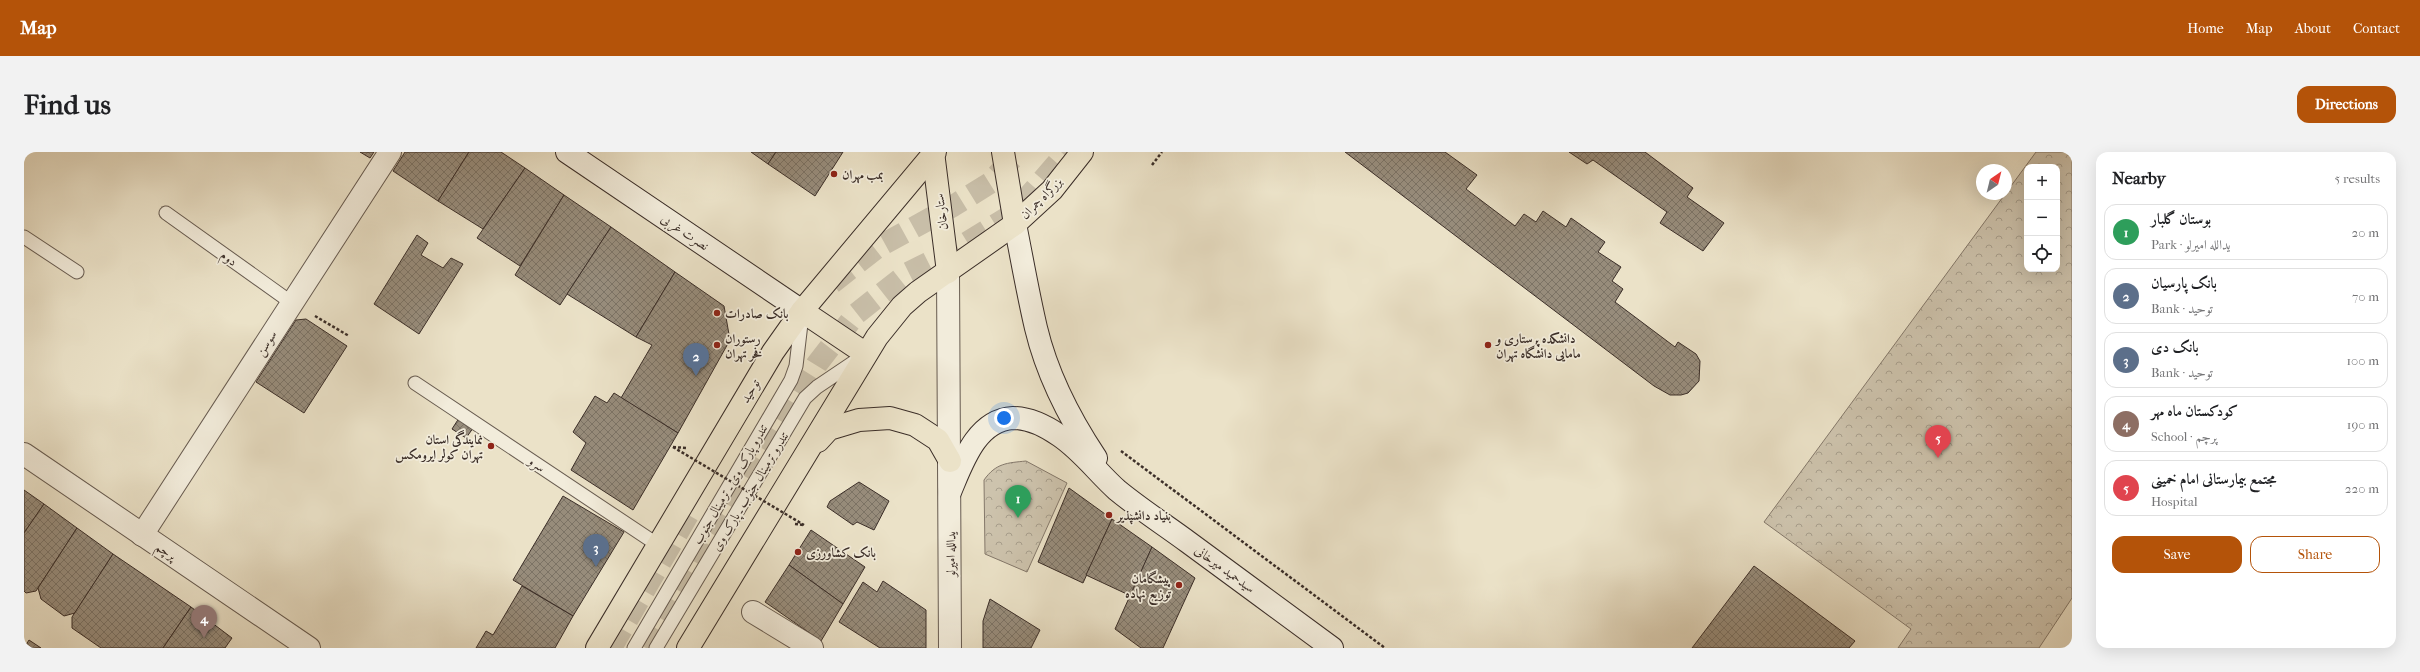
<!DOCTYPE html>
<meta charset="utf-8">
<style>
:root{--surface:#fff;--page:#f2f2f2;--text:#202124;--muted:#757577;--line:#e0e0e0;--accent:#b45309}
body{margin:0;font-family:"IM FELL French Canon",Amiri,serif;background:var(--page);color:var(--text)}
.controls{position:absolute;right:12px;top:12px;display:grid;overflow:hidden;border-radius:8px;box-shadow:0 4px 16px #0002}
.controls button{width:36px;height:36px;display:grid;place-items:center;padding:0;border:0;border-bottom:1px solid var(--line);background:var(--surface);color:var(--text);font:20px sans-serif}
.compass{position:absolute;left:1952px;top:12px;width:36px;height:36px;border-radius:50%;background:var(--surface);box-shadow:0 4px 16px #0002;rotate:35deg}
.you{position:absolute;left:980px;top:266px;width:14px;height:14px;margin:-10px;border:3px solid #fff;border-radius:50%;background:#1a73e8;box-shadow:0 0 0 6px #1a73e833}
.badge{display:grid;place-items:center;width:26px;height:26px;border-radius:50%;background:var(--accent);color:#fff;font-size:13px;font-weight:700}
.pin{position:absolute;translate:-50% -33px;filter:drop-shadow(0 1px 2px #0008)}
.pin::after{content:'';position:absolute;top:21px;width:14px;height:12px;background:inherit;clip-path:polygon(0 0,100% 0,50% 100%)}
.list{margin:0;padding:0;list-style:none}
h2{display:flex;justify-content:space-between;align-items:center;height:52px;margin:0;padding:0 16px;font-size:17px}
h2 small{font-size:13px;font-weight:400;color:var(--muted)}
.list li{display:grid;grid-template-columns:26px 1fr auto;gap:12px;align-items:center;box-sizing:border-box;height:56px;margin:0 8px 8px;padding:0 8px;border:1px solid var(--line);border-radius:12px}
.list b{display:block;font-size:15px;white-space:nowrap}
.list p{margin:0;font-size:13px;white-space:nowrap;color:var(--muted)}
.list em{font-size:13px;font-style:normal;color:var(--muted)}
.actions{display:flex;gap:8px;padding:12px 16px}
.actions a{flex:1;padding:9px 0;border:1px solid var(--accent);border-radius:12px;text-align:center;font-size:14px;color:var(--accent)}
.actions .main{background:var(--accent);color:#fff}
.icon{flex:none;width:22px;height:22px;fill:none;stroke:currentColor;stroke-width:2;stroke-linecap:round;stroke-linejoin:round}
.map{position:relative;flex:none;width:2048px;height:496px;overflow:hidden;border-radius:12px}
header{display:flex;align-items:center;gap:24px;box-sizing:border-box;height:56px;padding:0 20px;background:var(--accent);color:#fff}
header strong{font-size:19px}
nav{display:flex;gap:22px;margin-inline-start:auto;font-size:14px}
.intro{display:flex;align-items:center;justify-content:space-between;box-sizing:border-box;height:96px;padding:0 24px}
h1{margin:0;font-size:28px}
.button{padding:10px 18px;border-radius:12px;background:var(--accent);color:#fff;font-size:14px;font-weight:700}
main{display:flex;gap:24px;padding:0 24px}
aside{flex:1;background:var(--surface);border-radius:12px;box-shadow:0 4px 16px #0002}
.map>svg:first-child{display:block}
.forest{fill:url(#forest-crowns);stroke:#84786a;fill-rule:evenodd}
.building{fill:url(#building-cross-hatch);stroke:#3b2e28}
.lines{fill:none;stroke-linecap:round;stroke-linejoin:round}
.trunk-tunnel{stroke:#c8bea8;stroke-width:22;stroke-dasharray:22 11;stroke-linecap:butt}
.service-casing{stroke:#675b50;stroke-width:15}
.minor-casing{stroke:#675b50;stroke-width:24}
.tertiary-casing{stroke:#675b50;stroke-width:24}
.secondary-casing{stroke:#3b2e28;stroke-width:24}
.primary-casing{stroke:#3b2e28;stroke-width:24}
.trunk-casing{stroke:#3b2e28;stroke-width:24}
.path{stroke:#3b2e28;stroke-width:2.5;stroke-dasharray:3 2;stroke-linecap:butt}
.service{stroke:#f2ecdb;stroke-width:13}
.minor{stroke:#f2ecdb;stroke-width:22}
.tertiary{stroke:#f2ecdb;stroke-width:22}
.secondary{stroke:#f2ecdb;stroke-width:22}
.primary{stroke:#ebe2c8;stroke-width:22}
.trunk{stroke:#ebe2c8;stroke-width:22}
.path-bridge{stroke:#3b2e28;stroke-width:2.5;stroke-dasharray:3 2;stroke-linecap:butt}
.poi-dot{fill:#8f2418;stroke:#f2ecdb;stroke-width:1.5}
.labels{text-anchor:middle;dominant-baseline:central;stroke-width:3.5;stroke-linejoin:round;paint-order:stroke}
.poi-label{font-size:13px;font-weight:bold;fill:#3b2e28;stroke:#f2ecdb;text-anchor:start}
.street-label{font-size:13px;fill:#3b2e28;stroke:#f2ecdb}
</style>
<header>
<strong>Map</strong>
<nav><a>Home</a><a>Map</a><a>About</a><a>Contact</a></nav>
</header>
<div class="intro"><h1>Find us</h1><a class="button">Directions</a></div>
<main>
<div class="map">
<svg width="2048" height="496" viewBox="0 0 2048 496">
<defs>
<pattern id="forest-crowns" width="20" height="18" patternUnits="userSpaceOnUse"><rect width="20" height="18" fill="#cdc3ad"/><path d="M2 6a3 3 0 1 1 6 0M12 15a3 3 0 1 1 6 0" fill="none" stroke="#a89f8d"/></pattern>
<pattern id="building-cross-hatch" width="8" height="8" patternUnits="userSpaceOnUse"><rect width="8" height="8" fill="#978c7b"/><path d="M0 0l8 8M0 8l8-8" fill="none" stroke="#7c7365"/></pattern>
</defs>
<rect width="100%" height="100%" fill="#ebe2c8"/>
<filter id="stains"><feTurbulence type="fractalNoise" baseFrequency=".005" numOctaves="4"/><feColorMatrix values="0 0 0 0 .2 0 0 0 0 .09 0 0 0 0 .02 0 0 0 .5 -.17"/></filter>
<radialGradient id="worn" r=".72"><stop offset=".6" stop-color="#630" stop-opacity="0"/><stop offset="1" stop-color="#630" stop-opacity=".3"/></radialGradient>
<g class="forest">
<path d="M2012,0H2048V446L2015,496H1874L1887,477L1740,370ZM2003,15H2033V117H2003Z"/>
<path d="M1002,309L1043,331L1003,420L961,402L960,328C972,311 983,311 1002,309Z"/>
</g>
<g class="building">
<path d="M336,0H350L346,6Z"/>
<path d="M381,0H445L414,49L369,19Z"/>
<path d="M445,0H477L501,16L459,77L414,49Z"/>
<path d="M727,0H752L744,12Z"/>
<path d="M752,0H819L791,44L744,12Z"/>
<path d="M1321,0H1421L1453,23L1442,37L1491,74L1500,62L1512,70L1519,59L1542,75L1547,66L1581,90L1574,100L1597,115L1588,129L1599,137L1591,150L1651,195L1654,190L1672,202L1676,209L1675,229L1664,241L1657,243H1646L1630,234Z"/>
<path d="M1545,0H1621L1669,36L1663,45L1700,71L1679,99L1636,71L1643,60L1569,8L1563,12Z"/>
<path d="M501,16L540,43L496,114L453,86Z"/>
<path d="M540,43L587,75L536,153L491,123Z"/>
<path d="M587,75L651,120L612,185L543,142Z"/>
<path d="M393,83L404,91L397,103L419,116L427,106L439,112L395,182L350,152Z"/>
<path d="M651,120L700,154L706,188L654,281L597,246L628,193L612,185Z"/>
<path d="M282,167L323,194L280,261L232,230L272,168Z"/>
<path d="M590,241L654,281L609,358L547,318L562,291L549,280L571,244L583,251Z"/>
<path d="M437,263L452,272L442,286L428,277Z"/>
<path d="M835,330L865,349L850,378L833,370L829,373L803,355L806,349Z"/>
<path d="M1045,336L1088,367L1059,431L1014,410Z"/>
<path d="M0,338L20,352L0,381Z"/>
<path d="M539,344L600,380L549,464L489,428Z"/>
<path d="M20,352L53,376L12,439L2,441L0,439V381Z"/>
<path d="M1088,367L1128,395L1107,444L1062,423Z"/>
<path d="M53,376L89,402L51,461L40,464L17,447L14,436Z"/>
<path d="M787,378L841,415L819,452L765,413Z"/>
<path d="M1128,395L1171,426L1139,496H1117L1091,477Z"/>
<path d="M89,402L167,455L139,496H77L48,476V465Z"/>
<path d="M765,413L819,452L797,489L741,450Z"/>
<path d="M1730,414L1831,489L1825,496H1668Z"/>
<path d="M859,429L902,458V496H856L815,470L839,430L853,440Z"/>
<path d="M498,434L549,464L531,496H452L462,479L469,483Z"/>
<path d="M966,447L1016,478L1007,496H959V469Z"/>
<path d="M167,455L208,486L201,496H139Z"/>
<path d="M5,488L17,496H0Z"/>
</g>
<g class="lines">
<g class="trunk-tunnel">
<path d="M808,131L854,95L929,54L966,31L994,0"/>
<path d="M587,496L665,361"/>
<path d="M622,496L717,335L793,212L832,162L884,121L936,95L989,62L1043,0"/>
</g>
<defs>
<g id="service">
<path d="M142,61L268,151"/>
<path d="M0,85L53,120"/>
<path d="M391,231L634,393"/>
<path d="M610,496L767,228L772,214L778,163"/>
<path d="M632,496L781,246L793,235L836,206"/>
</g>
<g id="minor">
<path d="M118,383L366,0"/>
<path d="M729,460L788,496"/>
</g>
<g id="tertiary">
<path d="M924,120L926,496"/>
<path d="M0,302L285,496"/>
</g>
<g id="secondary">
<path d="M543,0L778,159"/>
<path d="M991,72C998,107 1004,142 1012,176C1023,222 1046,267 1072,306"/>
<path d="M926,340C938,312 952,268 989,266C1005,266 1023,275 1036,284C1058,299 1074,321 1093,338C1116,357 1141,373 1164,390C1212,425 1260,461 1308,496"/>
</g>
<g id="primary">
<path d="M909,0L924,120"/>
<path d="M778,159L842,202"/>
<path d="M794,289L805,277L835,268L866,266L891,273L914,288L926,309"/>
<path d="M573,496L749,200L778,159L911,0"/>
<path d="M664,496L853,185L878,154L894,140L991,72L979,0"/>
</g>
<path id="trunk" d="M991,72L1028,38L1058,0"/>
</defs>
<use href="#service" class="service-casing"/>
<use href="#minor" class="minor-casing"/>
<use href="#tertiary" class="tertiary-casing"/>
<use href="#secondary" class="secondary-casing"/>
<use href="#primary" class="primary-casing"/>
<use href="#trunk" class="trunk-casing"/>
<g class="path">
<path d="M1128,13L1138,0"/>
<path d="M291,164L325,184"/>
<path d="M649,295L662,296"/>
<path d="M1097,299L1361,496"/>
<path d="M771,372L780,373"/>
</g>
<use href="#service" class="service"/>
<use href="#minor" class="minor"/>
<use href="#tertiary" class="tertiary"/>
<use href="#secondary" class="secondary"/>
<use href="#primary" class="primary"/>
<use href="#trunk" class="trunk"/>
<path class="path-bridge" d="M649,295L780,373"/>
</g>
<g class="poi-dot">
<circle cx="810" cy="22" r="4"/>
<circle cx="693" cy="161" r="4"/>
<circle cx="693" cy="193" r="4"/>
<circle cx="1464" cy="193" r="4"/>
<circle cx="467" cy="294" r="4"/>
<circle cx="1085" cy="363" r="4"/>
<circle cx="774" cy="400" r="4"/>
<circle cx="1155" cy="433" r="4"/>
</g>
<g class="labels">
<g class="poi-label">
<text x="818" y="22">بمب مهران</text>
<text x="701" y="161">بانک صادرات</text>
<text x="701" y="186">رستوران<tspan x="701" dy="15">فخر تهران</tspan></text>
<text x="1472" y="186">دانشکده پرستاری و<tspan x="1472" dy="15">مامایی دانشگاه تهران</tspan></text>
<text x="459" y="287" text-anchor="end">نمایندگی استان<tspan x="459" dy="15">تهران کولر ایرومکس</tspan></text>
<text x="1093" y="363">بنیاد دانشپذیر</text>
<text x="782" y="400">بانک کشاورزی</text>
<text x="1147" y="426" text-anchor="end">پیشگامان<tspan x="1147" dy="15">توزیع نهاده</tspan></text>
</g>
<g class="street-label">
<text transform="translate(1017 46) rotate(-45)">بزرگراه چمران</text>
<text transform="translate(917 60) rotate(-97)">ستارخان</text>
<text transform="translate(661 80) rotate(34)">نصرت غربی</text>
<text transform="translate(205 106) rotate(35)">دوم</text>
<text transform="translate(242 191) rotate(-57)">سوسن</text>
<text transform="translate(726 239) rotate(-59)">توحید</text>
<text transform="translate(513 312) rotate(34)">سرو</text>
<text transform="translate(706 332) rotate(-60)">تندرو پارک وی ـ ترمینال جنوب</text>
<text transform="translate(726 339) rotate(-59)">تندرو ترمینال جنوب ـ پارک وی</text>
<text transform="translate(142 399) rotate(34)">پرچم</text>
<text transform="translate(926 402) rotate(-90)">یدالله امیرلو</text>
<text transform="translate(1201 417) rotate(36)">سیدحمید میرخانی</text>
</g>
</g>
<rect width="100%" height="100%" filter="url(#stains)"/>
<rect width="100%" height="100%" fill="url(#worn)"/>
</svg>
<div class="controls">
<button>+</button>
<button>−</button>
<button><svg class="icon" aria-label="locate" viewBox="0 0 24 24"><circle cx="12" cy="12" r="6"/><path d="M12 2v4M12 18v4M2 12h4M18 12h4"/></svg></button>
</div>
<svg class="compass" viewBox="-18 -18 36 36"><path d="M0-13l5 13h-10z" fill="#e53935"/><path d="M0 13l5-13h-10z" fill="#757577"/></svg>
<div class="you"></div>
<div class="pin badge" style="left:994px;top:366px;background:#2e9e5b">1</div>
<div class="pin badge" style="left:672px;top:224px;background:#5c6f8a">2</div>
<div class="pin badge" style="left:572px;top:415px;background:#5c6f8a">3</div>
<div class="pin badge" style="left:180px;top:486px;background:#8d6e63">4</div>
<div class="pin badge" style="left:1914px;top:306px;background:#e0444e">5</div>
</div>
<aside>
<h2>Nearby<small>5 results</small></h2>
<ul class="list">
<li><span class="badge" style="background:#2e9e5b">1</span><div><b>بوستان گلبار</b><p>Park · یدالله امیرلو</p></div><em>20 m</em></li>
<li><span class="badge" style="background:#5c6f8a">2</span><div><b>بانک پارسیان</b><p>Bank · توحید</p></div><em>70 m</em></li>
<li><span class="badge" style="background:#5c6f8a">3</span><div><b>بانک دی</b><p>Bank · توحید</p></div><em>100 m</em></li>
<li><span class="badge" style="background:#8d6e63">4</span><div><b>کودکستان ماه مهر</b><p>School · پرچم</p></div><em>190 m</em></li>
<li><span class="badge" style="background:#e0444e">5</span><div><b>مجتمع بیمارستانی امام خمینی</b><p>Hospital</p></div><em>220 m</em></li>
</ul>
<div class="actions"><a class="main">Save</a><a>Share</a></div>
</aside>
</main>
